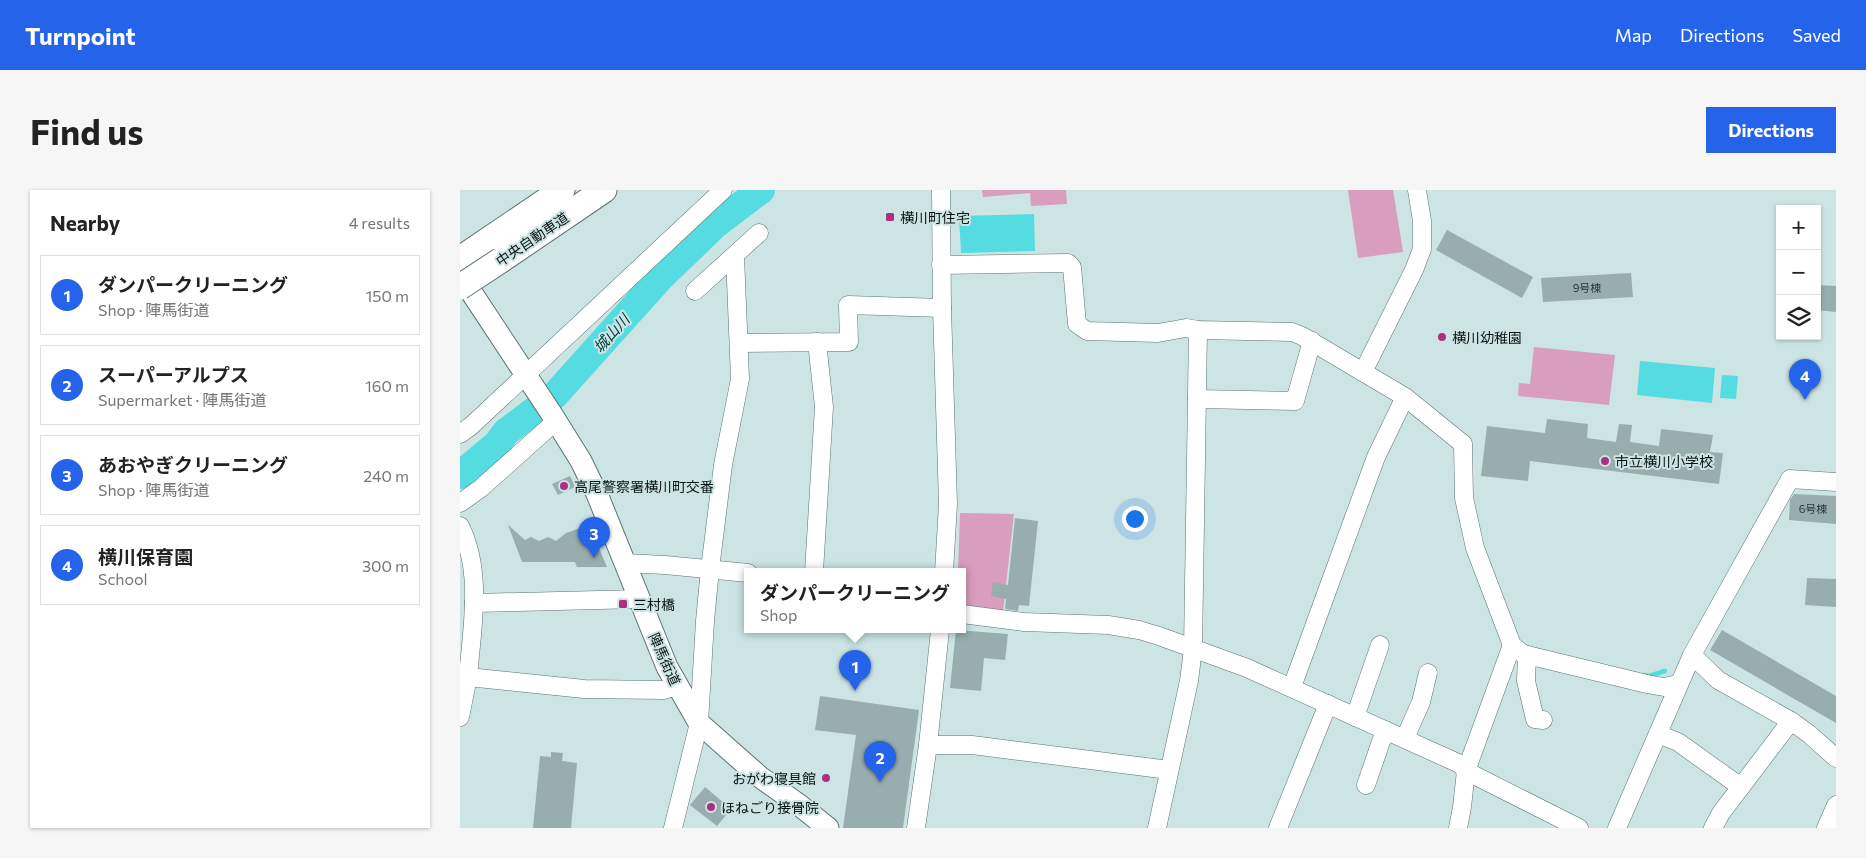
<!DOCTYPE html>
<meta charset="utf-8">
<style>
:root{--surface:#fff;--page:#f6f6f6;--text:#222;--muted:#767676;--line:#e0e0e0;--accent:#2563eb}
body{margin:0;font-family:Commissioner,"Noto Sans JP",sans-serif;background:var(--page);color:var(--text)}
.controls{position:absolute;right:15px;top:15px;display:grid;overflow:hidden;border-radius:0px;box-shadow:0 1px 4px #0004}
.controls button{width:45px;height:45px;display:grid;place-items:center;padding:0;border:0;border-bottom:1px solid var(--line);background:var(--surface);color:var(--text);font:25px sans-serif}
.you{position:absolute;left:674px;top:328px;width:18px;height:18px;margin:-12px;border:4px solid #fff;border-radius:50%;background:#1a73e8;box-shadow:0 0 0 8px #1a73e833}
.badge{display:grid;place-items:center;width:32px;height:32px;border-radius:50%;background:var(--accent);color:#fff;font-size:16px;font-weight:700}
.pin{position:absolute;translate:-50% -41px;filter:drop-shadow(0 1px 2px #0008)}
.pin::after{content:'';position:absolute;top:26px;width:18px;height:15px;background:inherit;clip-path:polygon(0 0,100% 0,50% 100%)}
.popup{position:absolute;left:284px;top:378px;width:222px;height:65px;box-sizing:border-box;display:grid;place-content:center;border-radius:0px;background:var(--surface);filter:drop-shadow(0 1px 4px #0005);font-size:16px;white-space:nowrap;color:var(--muted)}
.popup b{font-size:19px;color:var(--text)}
.popup::after{content:'';position:absolute;left:50%;top:100%;margin-left:-10px;border:10px solid transparent;border-top-color:var(--surface)}
.list{margin:0;padding:0;list-style:none}
h2{display:flex;justify-content:space-between;align-items:center;height:65px;margin:0;padding:0 20px;font-size:21px}
h2 small{font-size:16px;font-weight:400;color:var(--muted)}
.list li{display:grid;grid-template-columns:32px 1fr auto;gap:15px;align-items:center;box-sizing:border-box;height:80px;margin:0 10px 10px;padding:0 10px;border:1px solid var(--line);border-radius:0px}
.list b{display:block;font-size:19px;white-space:nowrap}
.list p{margin:0;font-size:16px;white-space:nowrap;color:var(--muted)}
.list em{font-size:16px;font-style:normal;color:var(--muted)}
.icon{flex:none;width:28px;height:28px;fill:none;stroke:currentColor;stroke-width:2;stroke-linecap:round;stroke-linejoin:round}
.map{position:relative;flex:none;width:1376px;height:638px;overflow:hidden;border-radius:0px}
header{display:flex;align-items:center;gap:30px;box-sizing:border-box;height:70px;padding:0 25px;background:var(--accent);color:#fff}
header strong{font-size:24px}
nav{display:flex;gap:28px;margin-inline-start:auto;font-size:18px}
.intro{display:flex;align-items:center;justify-content:space-between;box-sizing:border-box;height:120px;padding:0 30px}
h1{margin:0;font-size:35px}
.button{padding:12px 22px;border-radius:0px;background:var(--accent);color:#fff;font-size:18px;font-weight:700}
main{display:flex;gap:30px;padding:0 30px}
aside{flex:1;background:var(--surface);border-radius:0px;box-shadow:0 1px 4px #0004}
.map>svg:first-child{display:block}
.green{fill:#d99dbd}
.water{fill:#55dce0}
.lines{fill:none;stroke-linecap:round;stroke-linejoin:round}
.stream{stroke:#55dce0;stroke-width:4.5}
.river{stroke:#55dce0;stroke-width:28}
.building{fill:#97adae}
.minor-casing{stroke:#5c7272;stroke-width:19}
.major-casing{stroke:#5c7272;stroke-width:23}
.highway-casing{stroke:#5c7272;stroke-width:27}
.minor{stroke:#fff;stroke-width:18}
.major{stroke:#fff;stroke-width:21}
.highway{stroke:#fff;stroke-width:25}
.highway-bridge-casing{stroke:#5c7272;stroke-width:27;stroke-linecap:butt}
.highway-bridge{stroke:#fff;stroke-width:25}
.poi-dot{fill:#ad3080;stroke:#cce4e4;stroke-width:2}
.labels{text-anchor:middle;dominant-baseline:central;stroke-width:4;stroke-linejoin:round;paint-order:stroke}
.number-label{font-size:11px;fill:#2d3a3a}
.poi-label{font-size:14px;fill:#0a1313;stroke:#cce4e4;text-anchor:start}
.street-label{font-size:14px;fill:#0a1313;stroke:#cce4e4}
.water-label{font-size:15px;font-style:italic;fill:#024345;stroke:#cce4e4}
</style>
<header>
<strong>Turnpoint</strong>
<nav><a>Map</a><a>Directions</a><a>Saved</a></nav>
</header>
<div class="intro"><h1>Find us</h1><a class="button">Directions</a></div>
<main>
<aside>
<h2>Nearby<small>4 results</small></h2>
<ul class="list">
<li><span class="badge">1</span><div><b>ダンパークリーニング</b><p>Shop · 陣馬街道</p></div><em>150 m</em></li>
<li><span class="badge">2</span><div><b>スーパーアルプス</b><p>Supermarket · 陣馬街道</p></div><em>160 m</em></li>
<li><span class="badge">3</span><div><b>あおやぎクリーニング</b><p>Shop · 陣馬街道</p></div><em>240 m</em></li>
<li><span class="badge">4</span><div><b>横川保育園</b><p>School</p></div><em>300 m</em></li>
</ul>
</aside>
<div class="map">
<svg width="1376" height="638" viewBox="0 0 1376 638">
<rect width="100%" height="100%" fill="#cce4e4"/>
<g class="green">
<path d="M522,0H606L607,14L571,16L570,3L523,7Z"/>
<path d="M888,0H933L943,62L898,68Z"/>
<path d="M1074,157L1155,165L1149,215L1058,206L1059,193L1070,194Z"/>
<path d="M500,323L554,324L543,422L503,415L502,382H498Z"/>
</g>
<g class="water">
<path d="M574,24L575,61L501,63L499,26Z"/>
<path d="M1180,171L1255,178L1252,213L1177,205Z"/>
<path d="M1262,185L1278,186L1276,209L1260,208Z"/>
</g>
<g class="lines">
<path class="stream" d="M1185,485L1189,486L1205,481"/>
<path class="river" d="M0,285L37,254L46,242L95,205L200,88L256,34L301,0"/>
</g>
<g class="building">
<path d="M987,40L1073,87L1062,108L976,60Z"/>
<path d="M1171,83L1173,107L1083,112L1081,88Z"/>
<path d="M1357,95L1376,96V122L1357,120Z"/>
<path d="M1087,229L1128,234L1127,248L1156,252L1159,234L1172,235L1170,252L1199,256L1201,239L1253,245L1250,262L1263,263L1259,294L1070,271L1068,291L1021,286L1027,236L1085,243Z"/>
<path d="M110,286L115,297L98,305L92,294Z"/>
<path d="M1334,304L1376,306V334L1329,330L1330,310Z"/>
<path d="M555,328L578,331L569,416L559,415L558,421L545,419L546,409L531,406L533,392L548,395Z"/>
<path d="M48,335L65,350L71,347L79,351L88,347L96,351L106,343L129,335L147,377H117L115,372H62Z"/>
<path d="M1347,388L1376,389V417L1345,415Z"/>
<path d="M496,440L548,444L545,470L524,468L521,501L490,498Z"/>
<path d="M1262,440L1376,506V533L1250,460Z"/>
<path d="M360,506L459,520L443,638H383L396,545L355,540Z"/>
<path d="M91,562L103,563L102,571L117,573L111,638H73L80,566L91,567Z"/>
<path d="M245,597L271,619L257,636L230,615Z"/>
</g>
<g class="lines">
<defs>
<g id="minor">
<path d="M481,0L482,118L488,314L484,382"/>
<path d="M481,75L608,73L612,77L617,134L627,141L698,143L726,138L738,140L832,142L842,146L945,207L1003,254L1004,308L1015,358L1052,455L1063,464L1187,494L1204,497L1218,494"/>
<path d="M235,101L299,43"/>
<path d="M279,153L389,152L388,115L482,118"/>
<path d="M903,182L954,80L962,59V31L957,0"/>
<path d="M737,209L835,211L852,151"/>
<path d="M0,244L11,236L263,0"/>
<path d="M0,313L21,298L96,231"/>
<path d="M0,336C23,382 12,438 8,487"/>
<path d="M164,373L205,375L288,383"/>
<path d="M354,382L364,217L357,152"/>
<path d="M14,413L179,409"/>
<path d="M502,424L564,432L648,435L679,440L699,446L787,478L1000,574L1006,581L1119,638"/>
<path d="M1067,465L1066,491L1075,529L1083,530"/>
<path d="M1232,465L1258,490L1331,531L1349,544L1376,568"/>
<path d="M832,497L916,267L945,207"/>
<path d="M0,527L8,487L124,499L204,500L217,496"/>
<path d="M895,527L920,455"/>
<path d="M1198,544L1218,552L1281,597"/>
<path d="M945,548L961,512L968,483"/>
<path d="M468,555H512L709,580"/>
<path d="M906,595L925,540"/>
<path d="M213,638L239,533L245,431L250,379L263,275L280,189L275,66"/>
<path d="M456,638L468,555L480,440"/>
<path d="M697,638L729,491L733,459L738,140"/>
<path d="M818,638L868,514"/>
<path d="M998,638L1002,617L1006,581L1052,455"/>
<path d="M1157,638L1232,465L1330,289L1376,292"/>
<path d="M1253,638L1261,623L1331,531"/>
<path d="M1366,638L1376,615"/>
</g>
<path id="major" d="M0,85L93,226L121,271L137,304L207,477L239,533L300,587L338,614L368,638"/>
<g id="highway">
<path d="M0,69L102,0"/>
<path d="M41,70L144,0"/>
</g>
</defs>
<use href="#minor" class="minor-casing"/>
<use href="#major" class="major-casing"/>
<use href="#highway" class="highway-casing"/>
<use href="#minor" class="minor"/>
<use href="#major" class="major"/>
<use href="#highway" class="highway"/>
<defs>
<path id="highway-bridge" d="M0,97L41,70"/>
</defs>
<use href="#highway-bridge" class="highway-bridge-casing"/>
<use href="#highway-bridge" class="highway-bridge"/>
</g>
<g class="poi-dot">
<rect x="425" y="22" width="10" height="10" rx="2.5"/>
<circle cx="982" cy="147" r="5"/>
<circle cx="1145" cy="271" r="5"/>
<circle cx="104" cy="296" r="5"/>
<rect x="158" y="409" width="10" height="10" rx="2.5"/>
<circle cx="366" cy="588" r="5"/>
<circle cx="251" cy="617" r="5"/>
</g>
<g class="labels">
<g class="number-label">
<text x="1127" y="97">9号棟</text>
<text x="1353" y="318">6号棟</text>
</g>
<g class="poi-label">
<text x="440" y="27">横川町住宅</text>
<text x="992" y="147">横川幼稚園</text>
<text x="1155" y="271">市立横川小学校</text>
<text x="114" y="296">高尾警察署横川町交番</text>
<text x="173" y="414">三村橋</text>
<text x="356" y="588" text-anchor="end">おがわ寝具館</text>
<text x="261" y="617">ほねごり接骨院</text>
</g>
<g class="street-label">
<text transform="translate(72 49) rotate(-34)">中央自動車道</text>
<text transform="translate(205 469) rotate(66)">陣馬街道</text>
</g>
<g class="water-label">
<text transform="translate(151 143) rotate(-48)">城山川</text>
</g>
</g>
</svg>
<div class="controls">
<button>+</button>
<button>−</button>
<button><svg class="icon" aria-label="layers" viewBox="0 0 24 24"><path d="M12 4l9 5-9 5-9-5zM3 14l9 5 9-5"/></svg></button>
</div>
<div class="you"></div>
<div class="pin badge" style="left:395px;top:501px">1</div>
<div class="popup"><b>ダンパークリーニング</b>Shop</div>
<div class="pin badge" style="left:420px;top:592px">2</div>
<div class="pin badge" style="left:134px;top:368px">3</div>
<div class="pin badge" style="left:1345px;top:210px">4</div>
</div>
</main>
